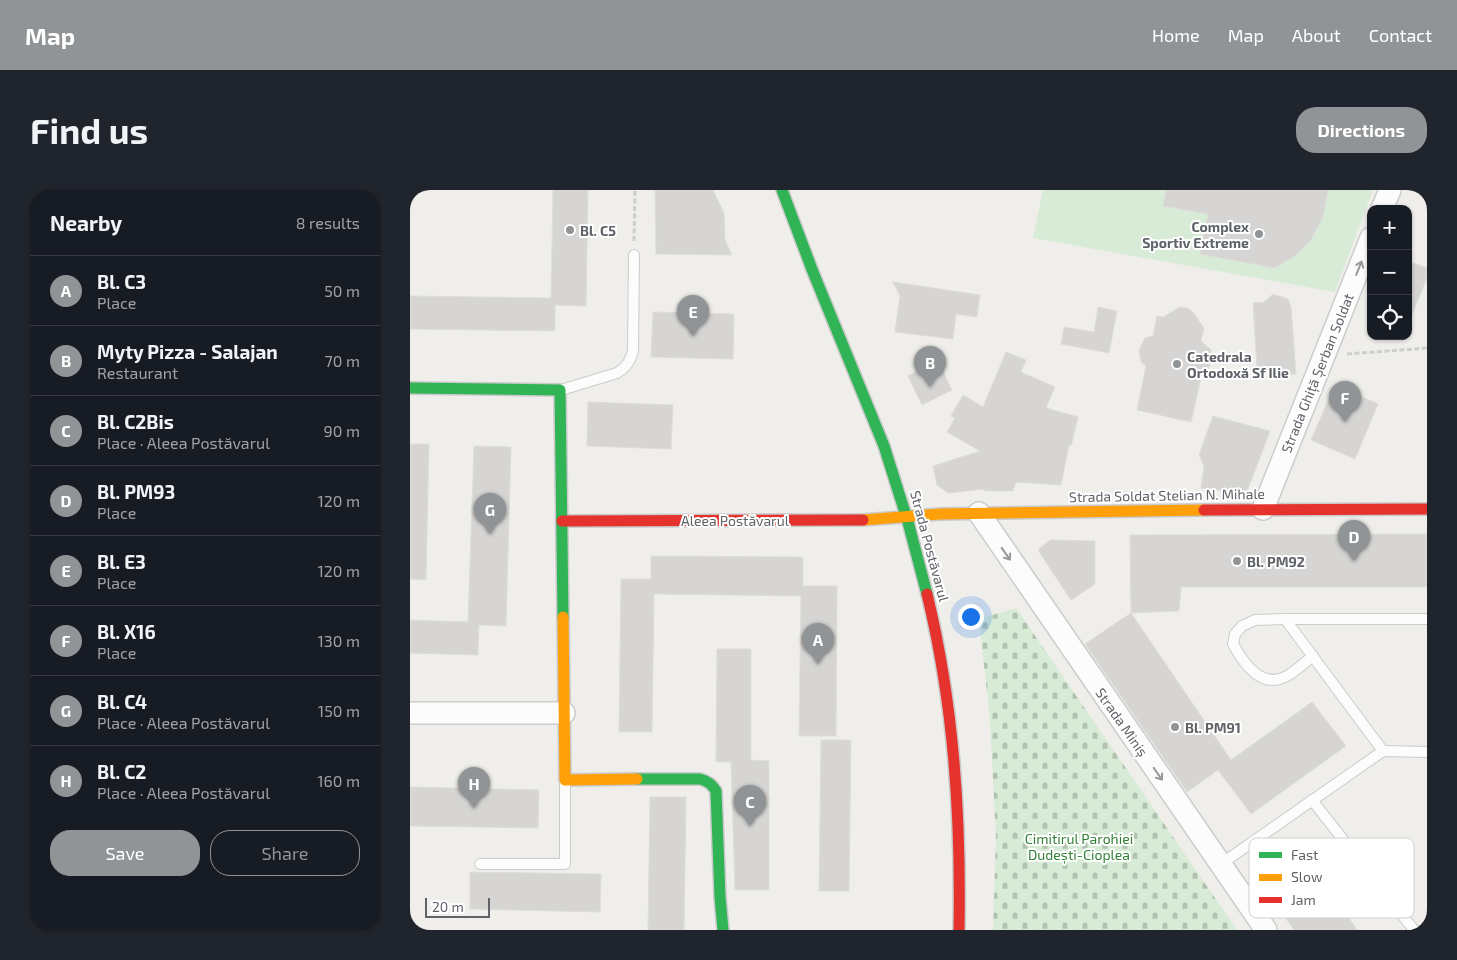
<!DOCTYPE html>
<meta charset="utf-8">
<style>
:root{--surface:#171b24;--page:#20242c;--text:#f1f3f6;--muted:#9ea1a6;--line:#363941;--accent:#919496}
body{margin:0;font-family:"Exo 2",sans-serif;background:var(--page);color:var(--text)}
.controls{position:absolute;right:15px;top:15px;display:grid;overflow:hidden;border-radius:10px;box-shadow:0 1px 4px #0004}
.controls button{width:45px;height:45px;display:grid;place-items:center;padding:0;border:0;border-bottom:1px solid var(--line);background:var(--surface);color:var(--text);font:25px sans-serif}
.scale{position:absolute;left:15px;bottom:12px;width:65px;box-sizing:border-box;padding-left:5px;border:2px solid #5f6368;border-top:0;font-size:14px;line-height:18px;white-space:nowrap;color:#5f6368;-webkit-text-stroke:4px #fff;paint-order:stroke}
.you{position:absolute;left:560px;top:426px;width:18px;height:18px;margin:-12px;border:4px solid #fff;border-radius:50%;background:#1a73e8;box-shadow:0 0 0 8px #1a73e833}
.badge{display:grid;place-items:center;width:32px;height:32px;border-radius:50%;background:var(--accent);color:#fff;font-size:16px;font-weight:700}
.pin{position:absolute;translate:-50% -41px;filter:drop-shadow(0 1px 2px #0008)}
.pin::after{content:'';position:absolute;top:26px;width:18px;height:15px;background:inherit;clip-path:polygon(0 0,100% 0,50% 100%)}
.list{margin:0;padding:0;list-style:none}
h2{display:flex;justify-content:space-between;align-items:center;height:65px;margin:0;padding:0 20px;font-size:21px}
h2 small{font-size:16px;font-weight:400;color:var(--muted)}
.list li{display:grid;grid-template-columns:32px 1fr auto;gap:15px;align-items:center;box-sizing:border-box;height:70px;padding:0 20px;border-top:1px solid var(--line)}
.list b{display:block;font-size:19px;white-space:nowrap}
.list p{margin:0;font-size:16px;white-space:nowrap;color:var(--muted)}
.list em{font-size:16px;font-style:normal;color:var(--muted)}
.actions{display:flex;gap:10px;padding:15px 20px}
.actions a{flex:1;padding:11px 0;border:1px solid var(--accent);border-radius:20px;text-align:center;font-size:18px;color:var(--accent)}
.actions .main{background:var(--accent);color:#fff}
.icon{flex:none;width:28px;height:28px;fill:none;stroke:currentColor;stroke-width:2;stroke-linecap:round;stroke-linejoin:round}
.map{position:relative;flex:none;width:1017px;height:740px;overflow:hidden;border-radius:20px}
header{display:flex;align-items:center;gap:30px;box-sizing:border-box;height:70px;padding:0 25px;background:var(--accent);color:#fff}
header strong{font-size:24px}
nav{display:flex;gap:28px;margin-inline-start:auto;font-size:18px}
.intro{display:flex;align-items:center;justify-content:space-between;box-sizing:border-box;height:120px;padding:0 30px}
h1{margin:0;font-size:35px}
.button{padding:12px 22px;border-radius:20px;background:var(--accent);color:#fff;font-size:18px;font-weight:700}
main{display:flex;gap:30px;padding:0 30px}
aside{flex:1;background:var(--surface);border-radius:20px;box-shadow:0 1px 4px #0004}
.map>svg:first-child{display:block}
.cemetery{fill:url(#cemetery-stones)}
.pitch{fill:#d8ebd6}
.building{fill:#d6d5d3;stroke:#deddd9}
.lines{fill:none;stroke-linecap:round;stroke-linejoin:round}
.lane-casing{stroke:#cbcccc;stroke-width:12}
.street-casing{stroke:#cbcccc;stroke-width:24}
.fast-casing{stroke:#cacacb;stroke-width:14}
.slow-casing{stroke:#cacacb;stroke-width:14}
.jam-casing{stroke:#cacacb;stroke-width:14}
.path{stroke:#cacfcc;stroke-width:3;stroke-dasharray:5 2.5;stroke-linecap:butt}
.lane{stroke:#fdfcfc;stroke-width:10}
.street{stroke:#fdfcfc;stroke-width:21}
.fast{stroke:#30b455;stroke-width:11}
.slow{stroke:#ff9f0a;stroke-width:11}
.jam{stroke:#e5322d;stroke-width:11}
.oneway{stroke:#96999c}
.poi-dot{fill:#919496;stroke:#fff;stroke-width:2}
.labels{text-anchor:middle;dominant-baseline:central;stroke-width:4;stroke-linejoin:round;paint-order:stroke}
.poi-label{font-size:14px;font-weight:bold;fill:#5f6368;stroke:#fff;text-anchor:start}
.street-label{font-size:14px;fill:#5f6368;stroke:#fff}
.park-label{font-size:14px;fill:#348238;stroke:#fff}
.key{fill:#fff;stroke:#cfd0d2;stroke-width:1}
.key-label{font-size:14px;fill:#5f6368}
</style>
<header>
<strong>Map</strong>
<nav><a>Home</a><a>Map</a><a>About</a><a>Contact</a></nav>
</header>
<div class="intro"><h1>Find us</h1><a class="button">Directions</a></div>
<main>
<aside>
<h2>Nearby<small>8 results</small></h2>
<ul class="list">
<li><span class="badge">A</span><div><b>Bl. C3</b><p>Place</p></div><em>50 m</em></li>
<li><span class="badge">B</span><div><b>Myty Pizza - Salajan</b><p>Restaurant</p></div><em>70 m</em></li>
<li><span class="badge">C</span><div><b>Bl. C2Bis</b><p>Place · Aleea Postăvarul</p></div><em>90 m</em></li>
<li><span class="badge">D</span><div><b>Bl. PM93</b><p>Place</p></div><em>120 m</em></li>
<li><span class="badge">E</span><div><b>Bl. E3</b><p>Place</p></div><em>120 m</em></li>
<li><span class="badge">F</span><div><b>Bl. X16</b><p>Place</p></div><em>130 m</em></li>
<li><span class="badge">G</span><div><b>Bl. C4</b><p>Place · Aleea Postăvarul</p></div><em>150 m</em></li>
<li><span class="badge">H</span><div><b>Bl. C2</b><p>Place · Aleea Postăvarul</p></div><em>160 m</em></li>
</ul>
<div class="actions"><a class="main">Save</a><a>Share</a></div>
</aside>
<div class="map">
<svg width="1017" height="740" viewBox="0 0 1017 740">
<defs>
<pattern id="cemetery-stones" width="16" height="16" patternUnits="userSpaceOnUse" patternTransform="scale(1.25)"><rect width="16" height="16" fill="#d8ebd6"/><path d="M2 7V4a2 2 0 0 1 4 0v3zM10 15v-3a2 2 0 0 1 4 0v3z" fill="#b2c2b1"/></pattern>
</defs>
<rect width="100%" height="100%" fill="#efeeea"/>
<path class="cemetery" d="M606,418L827,740H583L586,648L580,530L569,429Z"/>
<path class="pitch" d="M633,0H963L925,102L623,48Z"/>
<g class="building">
<path d="M143,0H178L176,116L145,115V141L0,139V106L141,108Z"/>
<path d="M245,0H303L314,23L315,50L322,65L246,64Z"/>
<path d="M756,0H918L913,27L901,50L885,66L864,78L790,64L798,24L753,16Z"/>
<path d="M998,71L1017,78V88L999,132Z"/>
<path d="M483,92L570,105L567,127L546,124L543,149L485,142L490,106Z"/>
<path d="M863,104L878,109L881,117L886,184L861,186L860,177L847,178L843,113L854,112Z"/>
<path d="M688,117L707,121L699,163L651,154L654,137L684,142Z"/>
<path d="M770,117L777,118L782,121L794,138L791,151L801,160L800,175L796,181L792,183L781,232L727,220L736,176L731,172L729,160L735,148L743,146L747,126L753,127Z"/>
<path d="M243,122L324,124L323,169L241,167Z"/>
<path d="M596,162L616,170L611,182L645,197L636,218L668,227L661,256L659,255L651,295L606,292L603,301H575L574,299L538,303L527,295L523,276L570,261L537,242L545,228L541,226L553,205L573,217Z"/>
<path d="M528,171L542,200L512,215L498,186Z"/>
<path d="M925,195L968,214L945,269L901,250Z"/>
<path d="M178,212L263,215L261,259L177,256Z"/>
<path d="M803,226L860,241L836,304L791,298L794,276L789,265Z"/>
<path d="M0,254H19L16,390L0,389Z"/>
<path d="M64,256L101,257L96,436L69,435L68,465L0,463V430L58,432Z"/>
<path d="M1017,344V397H771L769,421L721,423L720,345Z"/>
<path d="M640,350L685,351V394L661,410L628,360Z"/>
<path d="M241,366L393,367V396H427L426,546H389L391,406L244,404L242,542H209L211,389H241Z"/>
<path d="M721,423L821,570L902,512L936,556L841,624L808,580L777,602L675,454Z"/>
<path d="M307,459H341V570L359,571V700H325L321,572H306Z"/>
<path d="M411,550H441L439,701H409Z"/>
<path d="M0,597L129,600L128,638L0,636Z"/>
<path d="M240,607H276L274,740H238Z"/>
<path d="M893,660L947,740H884L849,690Z"/>
<path d="M60,682L191,684L190,722L60,719Z"/>
</g>
<g class="lines">
<defs>
<g id="lane">
<path d="M151,200L207,183C217,177 220,171 223,161L224,65"/>
<path d="M875,429L973,561"/>
<path d="M903,466C895,472 886,481 877,486C852,500 834,474 823,454L825,444L832,436L845,430L875,429H1017"/>
<path d="M902,610L1004,740"/>
<path d="M70,674H155V590"/>
<path d="M811,674L973,561L1017,562"/>
</g>
<g id="street">
<path d="M972,19L980,0"/>
<path d="M853,319L961,48"/>
<path d="M569,323L856,740"/>
<path d="M0,523H154"/>
</g>
<g id="fast">
<path d="M372,0L403,82L474,256L498,332L517,404"/>
<path d="M0,198L150,200L153,427"/>
<path d="M227,589H290C298,591 302,594 306,601L310,707L313,740"/>
</g>
<g id="slow">
<path d="M453,330L530,324L794,320"/>
<path d="M153,427L155,590L227,589"/>
</g>
<g id="jam">
<path d="M794,320L1017,319"/>
<path d="M152,331L453,330"/>
<path d="M517,404C544,515 551,626 549,740"/>
</g>
</defs>
<use href="#lane" class="lane-casing"/>
<use href="#street" class="street-casing"/>
<use href="#fast" class="fast-casing"/>
<use href="#slow" class="slow-casing"/>
<use href="#jam" class="jam-casing"/>
<g class="path">
<path d="M224,51L225,0"/>
<path d="M937,164L1017,158"/>
</g>
<use href="#lane" class="lane"/>
<use href="#street" class="street"/>
<use href="#fast" class="fast"/>
<use href="#slow" class="slow"/>
<use href="#jam" class="jam"/>
</g>
<defs><path id="oneway-shaft" d="M-6 0H5M1.5-3L5.5 0L1.5 3" fill="none" stroke-width="1.6" stroke-linecap="round" stroke-linejoin="round" transform="scale(1.25)"/></defs>
<g class="oneway">
<use href="#oneway-shaft" transform="translate(949 78) rotate(-68)"/>
<use href="#oneway-shaft" transform="translate(596 364) rotate(55)"/>
<use href="#oneway-shaft" transform="translate(748 584) rotate(55)"/>
</g>
<g class="poi-dot">
<circle cx="160" cy="40" r="5"/>
<circle cx="849" cy="44" r="5"/>
<circle cx="767" cy="174" r="5"/>
<circle cx="827" cy="371" r="5"/>
<circle cx="765" cy="537" r="5"/>
</g>
<g class="labels">
<g class="poi-label">
<text x="839" y="36" text-anchor="end">Complex<tspan x="839" dy="16">Sportiv Extreme</tspan></text>
<text x="170" y="40">Bl. C5</text>
<text x="777" y="166">Catedrala<tspan x="777" dy="16">Ortodoxă Sf Ilie</tspan></text>
<text x="837" y="371">Bl. PM92</text>
<text x="775" y="537">Bl. PM91</text>
</g>
<g class="street-label">
<text transform="translate(907 183) rotate(-68)">Strada Ghiță Șerban Soldat</text>
<text transform="translate(757 305) rotate(-1)">Strada Soldat Stelian N. Mihale</text>
<text x="325" y="330">Aleea Postăvarul</text>
<text transform="translate(520 356) rotate(75)">Strada Postăvarul</text>
<text transform="translate(712 532) rotate(55)">Strada Miniș</text>
</g>
<g class="park-label">
<text x="669" y="648">Cimitirul Parohiei<tspan x="669" dy="16">Dudești-Cioplea</tspan></text>
</g>
</g>
<rect x="839" y="648" width="165" height="80" rx="8" class="key"/>
<rect x="849" y="662" width="23" height="6" fill="#30b455"/>
<rect x="849" y="684" width="23" height="7" fill="#ff9f0a"/>
<rect x="849" y="707" width="23" height="6" fill="#e5322d"/>
<g class="key-label">
<text x="881" y="670">Fast</text>
<text x="881" y="692">Slow</text>
<text x="881" y="715">Jam</text>
</g>
</svg>
<div class="controls">
<button>+</button>
<button>−</button>
<button><svg class="icon" aria-label="locate" viewBox="0 0 24 24"><circle cx="12" cy="12" r="6"/><path d="M12 2v4M12 18v4M2 12h4M18 12h4"/></svg></button>
</div>
<div class="scale">20 m</div>
<div class="you"></div>
<div class="pin badge" style="left:408px;top:474px">A</div>
<div class="pin badge" style="left:520px;top:197px">B</div>
<div class="pin badge" style="left:340px;top:636px">C</div>
<div class="pin badge" style="left:944px;top:371px">D</div>
<div class="pin badge" style="left:283px;top:146px">E</div>
<div class="pin badge" style="left:935px;top:232px">F</div>
<div class="pin badge" style="left:80px;top:344px">G</div>
<div class="pin badge" style="left:64px;top:618px">H</div>
</div>
</main>
